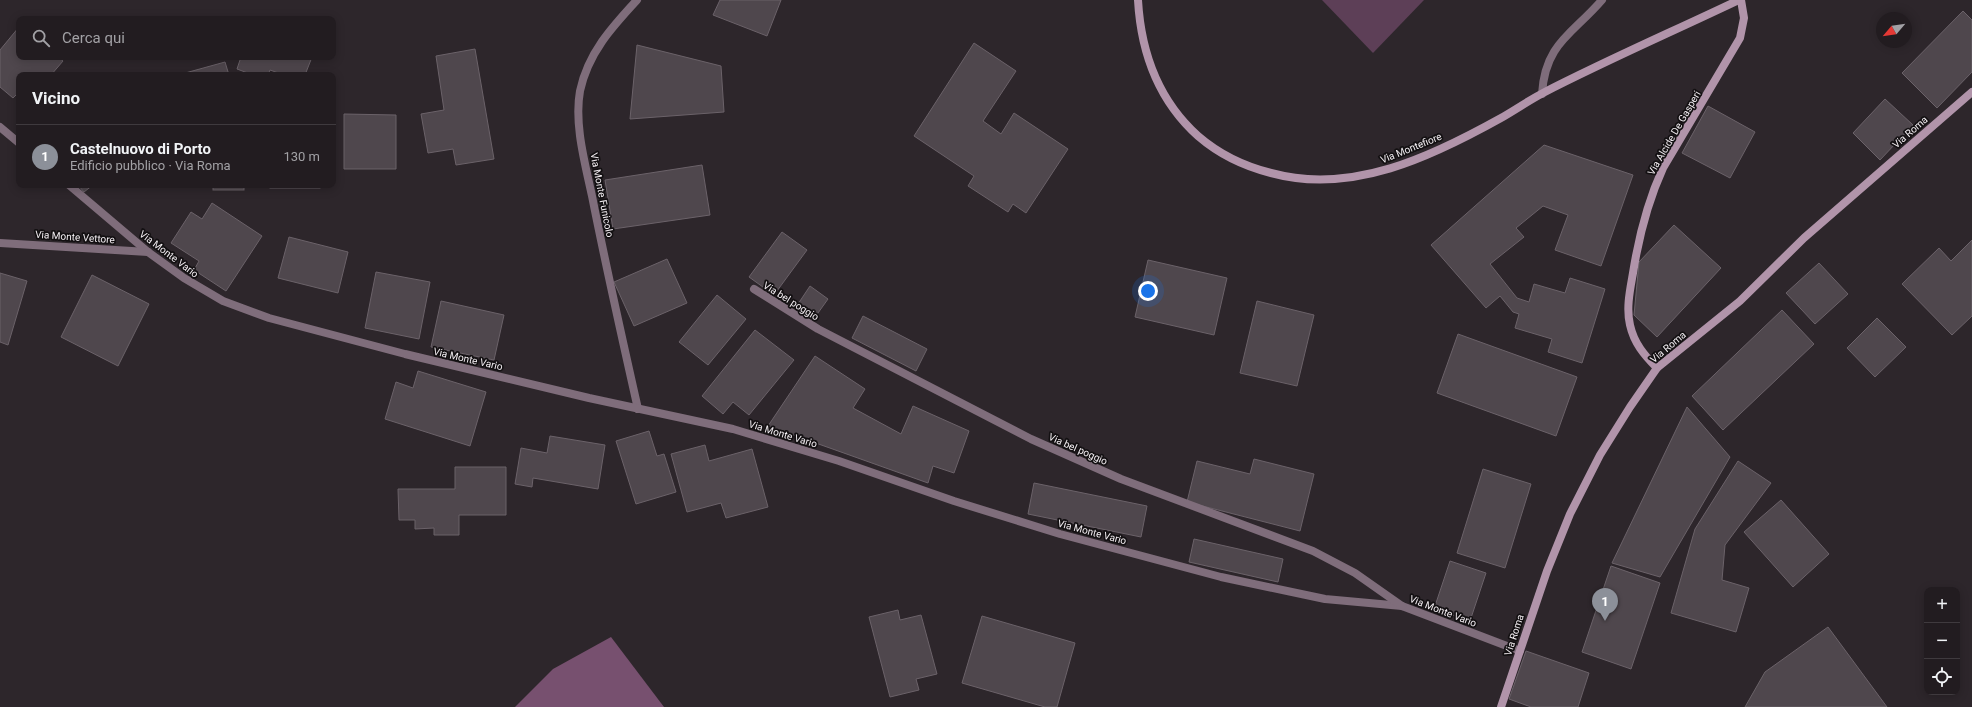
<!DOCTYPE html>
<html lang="it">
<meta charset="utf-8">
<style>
:root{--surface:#221c20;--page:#2e292d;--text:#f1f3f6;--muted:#a2a1a5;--line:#3f3a3e;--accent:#8c9099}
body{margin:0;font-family:Roboto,sans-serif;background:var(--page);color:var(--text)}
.controls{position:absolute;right:12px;bottom:12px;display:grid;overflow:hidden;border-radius:8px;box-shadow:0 2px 10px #0003}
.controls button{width:36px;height:36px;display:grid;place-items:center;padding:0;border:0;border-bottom:1px solid var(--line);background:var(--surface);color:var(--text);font:20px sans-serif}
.compass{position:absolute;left:1876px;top:12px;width:36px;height:36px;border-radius:50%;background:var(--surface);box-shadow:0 2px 10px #0003;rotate:241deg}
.you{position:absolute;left:1148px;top:291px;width:14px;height:14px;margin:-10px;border:3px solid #fff;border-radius:50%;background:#1a73e8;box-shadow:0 0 0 6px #1a73e833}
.badge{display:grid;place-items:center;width:26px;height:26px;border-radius:50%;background:var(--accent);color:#fff;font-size:13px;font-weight:700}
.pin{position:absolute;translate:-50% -33px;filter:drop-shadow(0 1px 2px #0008)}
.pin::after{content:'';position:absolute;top:21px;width:14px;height:12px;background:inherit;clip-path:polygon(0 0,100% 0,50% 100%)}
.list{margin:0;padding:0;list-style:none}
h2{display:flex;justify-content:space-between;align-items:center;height:52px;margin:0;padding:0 16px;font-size:17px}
h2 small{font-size:13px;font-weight:400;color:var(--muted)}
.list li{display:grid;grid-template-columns:26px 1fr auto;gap:12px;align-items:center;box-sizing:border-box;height:64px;padding:0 16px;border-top:1px solid var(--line)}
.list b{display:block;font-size:15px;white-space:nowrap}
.list p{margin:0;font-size:13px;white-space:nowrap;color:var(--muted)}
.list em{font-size:13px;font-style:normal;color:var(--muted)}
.icon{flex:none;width:22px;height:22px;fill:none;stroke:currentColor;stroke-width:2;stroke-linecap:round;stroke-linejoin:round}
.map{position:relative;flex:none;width:1972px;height:707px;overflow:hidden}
.search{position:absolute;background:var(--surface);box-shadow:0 2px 10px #0003;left:16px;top:16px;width:320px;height:44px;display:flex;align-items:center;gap:10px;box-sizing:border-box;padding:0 14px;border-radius:8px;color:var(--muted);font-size:15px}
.panel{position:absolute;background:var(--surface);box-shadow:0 2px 10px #0003;left:16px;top:72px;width:320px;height:116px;border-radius:8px}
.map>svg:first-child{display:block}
.green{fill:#5d3f57}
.forest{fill:#77506f}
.building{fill:#4f474d;stroke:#6b6269}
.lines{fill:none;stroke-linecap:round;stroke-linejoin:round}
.street{stroke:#7f6d7b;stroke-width:8}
.secondary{stroke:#b194aa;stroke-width:8}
.labels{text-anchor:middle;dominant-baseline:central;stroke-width:3.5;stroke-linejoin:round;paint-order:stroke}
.street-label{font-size:10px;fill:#f4eff3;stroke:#131012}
</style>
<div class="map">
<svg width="1972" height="707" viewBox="0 0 1972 707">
<rect width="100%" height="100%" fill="#2d262b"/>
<path class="green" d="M1322,0H1424L1373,53Z"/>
<path class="forest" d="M611,637L664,707H515L553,669Z"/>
<g class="building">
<path d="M720,0H781L767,36L713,15Z"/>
<path d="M1963,11L1972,20V72L1937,108L1902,73Z"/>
<path d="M19,27V57H58L63,61L51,75H19V96L17,94L13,98L0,87V50Z"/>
<path d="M974,43L1016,71L983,121L1001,134L1014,113L1068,149L1026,213L1013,204L1008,212L968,186L974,176L914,136Z"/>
<path d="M637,45L721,66L724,112L630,119Z"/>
<path d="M475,49L494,159L456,165L453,149L428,153L421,114L444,110L436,56Z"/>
<path d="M241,57H312L305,75H284L270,70L268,75H253L237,69Z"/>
<path d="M225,62L229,75H178Z"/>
<path d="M1885,99L1913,125L1880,160L1853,133Z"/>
<path d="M1708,106L1755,132L1730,178L1682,153Z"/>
<path d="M344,114L396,115V169H344Z"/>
<path d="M1544,145L1633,175L1601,266L1555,250L1568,215L1543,206L1516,228L1524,237L1490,264L1517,298L1529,302L1534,284L1565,293L1570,278L1605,289L1582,363L1548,352L1552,339L1515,328L1519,314L1513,312L1500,296L1486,308L1431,245Z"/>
<path d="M702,165L710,215L613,229L605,180Z"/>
<path d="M78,185H93L84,192Z"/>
<rect x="213" y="185" width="31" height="5"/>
<rect x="270" y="185" width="50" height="3"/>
<path d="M212,203L262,236L226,291L194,270L199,261L171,243L191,212L202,219Z"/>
<path d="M1674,225L1721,268L1657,337L1634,315L1639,262Z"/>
<path d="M782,232L807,250L774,295L749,277Z"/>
<path d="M289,237L348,252L338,293L278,278Z"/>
<path d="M1972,240V316L1952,335L1902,284L1939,248L1951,261Z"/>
<path d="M667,259L687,303L634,326L614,282Z"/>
<path d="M1148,260L1227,278L1214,335L1135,317Z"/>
<path d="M1819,263L1848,294L1815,324L1786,293Z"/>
<path d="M376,272L430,282L419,339L365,328Z"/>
<path d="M0,273L27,281L8,345L0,342Z"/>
<path d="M92,275L149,304L118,366L61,337Z"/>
<path d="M810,286L828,299L813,320L796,307Z"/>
<path d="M717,295L746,319L708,365L679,342Z"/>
<path d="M441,301L504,315L494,360L431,347Z"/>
<path d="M1257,301L1314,315L1297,386L1240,373Z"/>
<path d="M1782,310L1814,344L1723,430L1692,396Z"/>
<path d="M863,316L927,349L916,371L852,338Z"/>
<path d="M1877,318L1906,347L1875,377L1847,348Z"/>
<path d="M755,330L794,360L749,415L733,402L723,414L702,396Z"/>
<path d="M1458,334L1577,377L1556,436L1437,393Z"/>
<path d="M815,356L865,389L853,408L901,434L913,406L969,431L954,473L933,466L928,483L768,426Z"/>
<path d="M418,371L486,392L470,446L385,419L396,382L413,388Z"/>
<path d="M1687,407L1730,457L1660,577L1612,563Z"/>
<path d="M649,431L657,456L664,454L676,492L636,504L616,441Z"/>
<path d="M550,436L605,445L598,489L533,478L532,487L515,484L521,448L547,453Z"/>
<path d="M705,445L709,461L752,449L768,507L726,518L721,503L687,512L671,454Z"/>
<path d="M1254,459L1314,474L1300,531L1187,502L1197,461L1250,474Z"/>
<path d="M1738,461L1771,483L1725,545L1722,580L1749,588L1736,632L1671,613L1695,529Z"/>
<path d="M455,467H506V515H459V535H434V528L415,529V520H399L398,489H455Z"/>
<path d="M1483,469L1531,484L1505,568L1457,553Z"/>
<path d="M1034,483L1147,506L1141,537L1028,514Z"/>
<path d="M1781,500L1829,554L1793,587L1744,532Z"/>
<path d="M1194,539L1283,559L1278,582L1189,562Z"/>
<path d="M1450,561L1486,573L1470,621L1434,609Z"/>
<path d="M1611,566L1660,583L1631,669L1582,652Z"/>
<path d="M898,610L900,620L921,615L937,674L916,679L919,690L890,697L869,617Z"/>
<path d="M982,616L1075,643L1057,707H1045L962,683Z"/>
<path d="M1828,627L1887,707H1745L1765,672Z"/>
<path d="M1526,651L1589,673L1578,707H1531L1509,699Z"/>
</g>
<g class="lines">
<g class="street">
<path d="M637,0C612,27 588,53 580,91C574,124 585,163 592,196C606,267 622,338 638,409"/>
<path d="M1542,94C1545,43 1573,34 1602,0"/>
<path d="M0,127L19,143"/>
<path d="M69,185L148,252L184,278L223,301L269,318L405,354L589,398L733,429L839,461L954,501L1060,534L1221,577L1325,599L1402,606L1520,651"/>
<path d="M0,243L148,252"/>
<path d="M754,289L818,329L1031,439L1121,479L1313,551L1355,573L1402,606"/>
</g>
<g class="secondary">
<path d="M1138,0C1141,53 1158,100 1198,136C1220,155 1243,166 1271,173C1352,195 1431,157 1501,118C1515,110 1528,101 1543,93C1607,60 1674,31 1739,0"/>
<path d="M1657,368C1644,355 1634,343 1630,325C1626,308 1630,290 1633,273C1639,235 1647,203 1663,168L1740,38L1744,18L1741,0"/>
<path d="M1501,707L1547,571L1570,514L1600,455L1630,407L1657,368L1740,301L1804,238L1972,92"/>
</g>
</g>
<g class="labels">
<g class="street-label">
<text transform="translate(1910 132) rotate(-41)">Via Roma</text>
<text transform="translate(1674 133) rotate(-60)">Via Alcide De Gasperi</text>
<text transform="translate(1411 148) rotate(-22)">Via Montefiore</text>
<text transform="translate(602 195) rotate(79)">Via Monte Funicolo</text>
<text transform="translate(75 237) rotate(4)">Via Monte Vettore</text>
<text transform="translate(169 254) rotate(37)">Via Monte Vario</text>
<text transform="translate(791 301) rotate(32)">Via bel poggio</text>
<text transform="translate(1668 347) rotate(-40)">Via Roma</text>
<text transform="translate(468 359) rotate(13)">Via Monte Vario</text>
<text transform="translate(783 434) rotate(17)">Via Monte Vario</text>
<text transform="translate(1078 449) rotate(24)">Via bel poggio</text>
<text transform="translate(1092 532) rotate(15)">Via Monte Vario</text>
<text transform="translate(1443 611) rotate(21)">Via Monte Vario</text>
<text transform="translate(1514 635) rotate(-72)">Via Roma</text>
</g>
</g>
</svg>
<div class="controls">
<button>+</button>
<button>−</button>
<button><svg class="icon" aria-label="locate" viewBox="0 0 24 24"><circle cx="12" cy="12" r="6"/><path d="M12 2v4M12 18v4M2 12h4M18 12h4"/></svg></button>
</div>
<svg class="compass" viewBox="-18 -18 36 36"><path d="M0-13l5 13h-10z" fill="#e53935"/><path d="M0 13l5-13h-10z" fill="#a2a1a5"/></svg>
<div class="you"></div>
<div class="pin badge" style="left:1605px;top:621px">1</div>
<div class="search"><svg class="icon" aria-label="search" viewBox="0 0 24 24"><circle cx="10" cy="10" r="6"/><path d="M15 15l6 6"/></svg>Cerca qui</div>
<section class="panel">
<h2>Vicino<small></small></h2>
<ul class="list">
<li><span class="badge">1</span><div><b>Castelnuovo di Porto</b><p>Edificio pubblico · Via Roma</p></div><em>130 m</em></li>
</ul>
</section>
</div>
